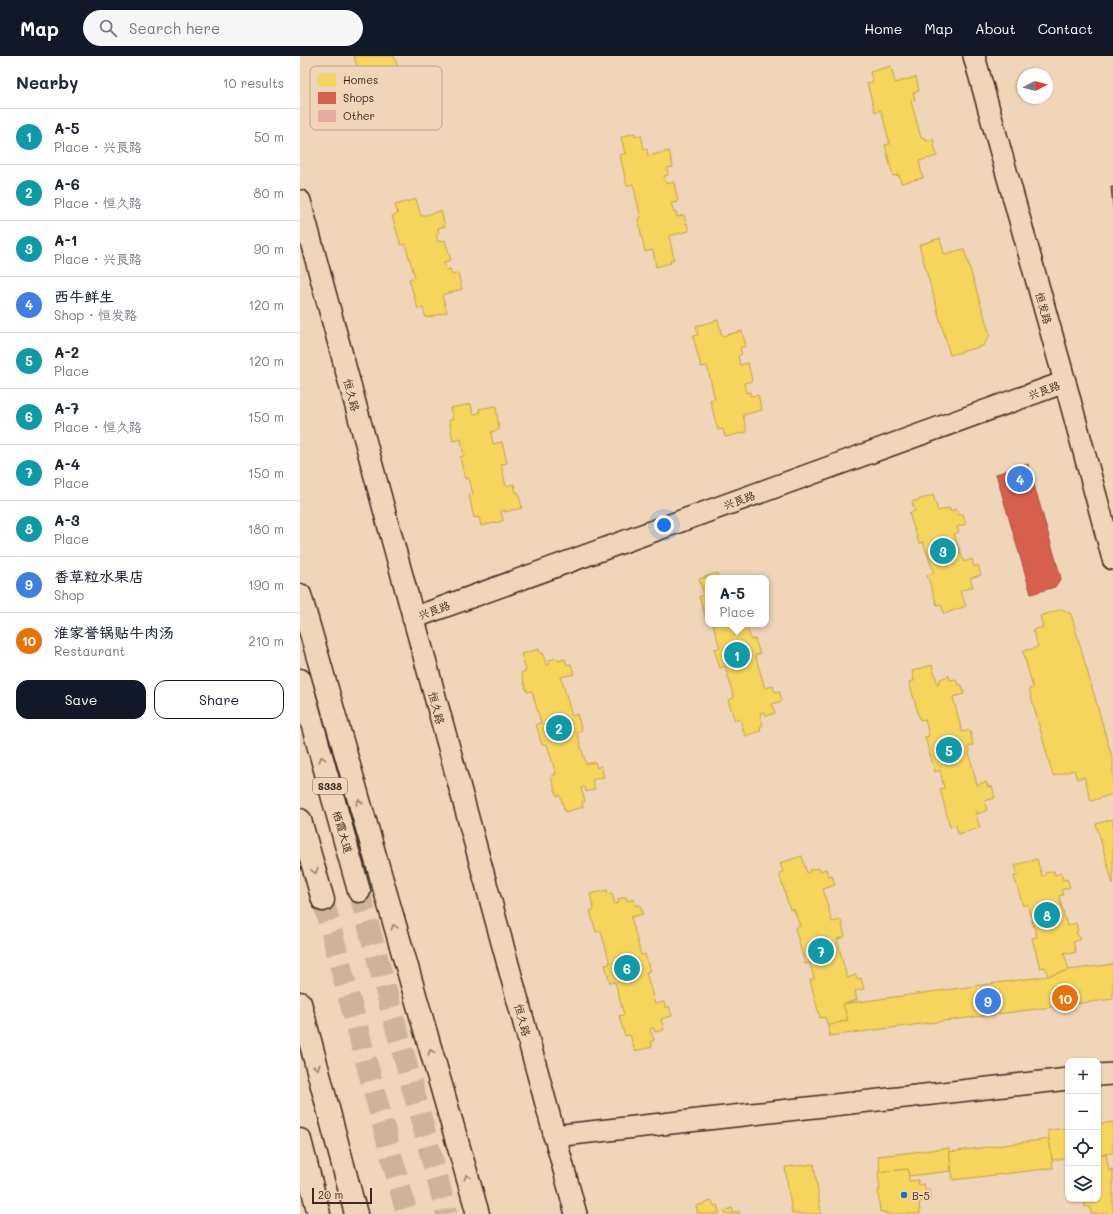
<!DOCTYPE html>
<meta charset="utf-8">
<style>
:root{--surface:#fff;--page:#f6f6f7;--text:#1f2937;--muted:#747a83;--line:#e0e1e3;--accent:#111827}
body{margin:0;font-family:Mali,"LXGW WenKai TC",sans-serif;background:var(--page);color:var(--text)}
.controls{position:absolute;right:12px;bottom:12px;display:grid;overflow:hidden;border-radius:8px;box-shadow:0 1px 3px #0004}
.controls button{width:36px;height:36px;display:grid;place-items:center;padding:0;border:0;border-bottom:1px solid var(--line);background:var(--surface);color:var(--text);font:20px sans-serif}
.compass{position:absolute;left:717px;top:12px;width:36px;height:36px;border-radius:50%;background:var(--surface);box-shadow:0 1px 3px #0004;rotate:83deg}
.scale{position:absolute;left:12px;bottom:10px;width:60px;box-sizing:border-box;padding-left:4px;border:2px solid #3b2a1e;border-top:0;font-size:11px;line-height:14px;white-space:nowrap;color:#3b2a1e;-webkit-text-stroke:3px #f1d5b8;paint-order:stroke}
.you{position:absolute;left:364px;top:469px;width:14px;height:14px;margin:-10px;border:3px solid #fff;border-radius:50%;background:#1a73e8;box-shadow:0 0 0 6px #1a73e833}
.badge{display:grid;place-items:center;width:26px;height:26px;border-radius:50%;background:var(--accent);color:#fff;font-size:13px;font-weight:700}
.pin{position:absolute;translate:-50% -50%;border:2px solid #fff;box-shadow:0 1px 4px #0006}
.popup{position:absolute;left:405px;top:519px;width:64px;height:52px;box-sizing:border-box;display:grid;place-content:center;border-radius:8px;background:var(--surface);filter:drop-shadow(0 1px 3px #0005);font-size:13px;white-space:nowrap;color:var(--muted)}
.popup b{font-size:15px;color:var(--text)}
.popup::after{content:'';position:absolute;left:50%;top:100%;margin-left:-8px;border:8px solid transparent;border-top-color:var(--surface)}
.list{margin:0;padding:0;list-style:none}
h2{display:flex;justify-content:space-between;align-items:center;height:52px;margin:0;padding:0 16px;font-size:17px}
h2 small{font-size:13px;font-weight:400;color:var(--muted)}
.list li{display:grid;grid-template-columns:26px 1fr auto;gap:12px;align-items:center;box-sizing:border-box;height:56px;padding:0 16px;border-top:1px solid var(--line)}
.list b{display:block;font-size:15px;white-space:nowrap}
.list p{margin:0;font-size:13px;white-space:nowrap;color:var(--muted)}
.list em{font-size:13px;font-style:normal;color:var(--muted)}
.actions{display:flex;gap:8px;padding:12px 16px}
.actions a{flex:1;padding:9px 0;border:1px solid var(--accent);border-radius:12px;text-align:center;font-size:14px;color:var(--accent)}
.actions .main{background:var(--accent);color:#fff}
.icon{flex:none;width:22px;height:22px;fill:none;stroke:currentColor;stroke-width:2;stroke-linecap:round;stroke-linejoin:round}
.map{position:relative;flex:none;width:813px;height:1158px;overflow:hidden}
header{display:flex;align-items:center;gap:24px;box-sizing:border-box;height:56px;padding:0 20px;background:var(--accent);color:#fff}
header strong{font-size:19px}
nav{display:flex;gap:22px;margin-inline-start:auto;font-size:14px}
.search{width:280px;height:36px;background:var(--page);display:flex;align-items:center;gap:10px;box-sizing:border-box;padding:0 14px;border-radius:22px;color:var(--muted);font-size:15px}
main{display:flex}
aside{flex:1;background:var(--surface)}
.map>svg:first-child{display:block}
.homes{fill:#f6d55c;stroke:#bea249}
.shops{fill:#d6604d;stroke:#a8503f}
.building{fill:#e5ac9f;stroke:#3b2a1e}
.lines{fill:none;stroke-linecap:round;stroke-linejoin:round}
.primary-tunnel{stroke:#cdb399;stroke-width:22;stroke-dasharray:22 11;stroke-linecap:butt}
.minor-casing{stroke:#3b2a1e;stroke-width:24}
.primary-casing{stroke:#3b2a1e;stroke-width:25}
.minor{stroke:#f1d5b8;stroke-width:21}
.primary{stroke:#f1d5b8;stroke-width:22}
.oneway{stroke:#96806b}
.poi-dot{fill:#1f6fb2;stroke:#f1d5b8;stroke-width:1.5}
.labels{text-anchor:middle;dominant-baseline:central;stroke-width:4;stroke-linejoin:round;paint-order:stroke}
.shield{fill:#f1d5b8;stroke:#725d4c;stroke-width:1}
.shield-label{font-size:10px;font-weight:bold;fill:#3b2a1e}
.street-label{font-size:11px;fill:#3b2a1e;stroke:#f1d5b8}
.poi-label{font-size:11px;fill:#3b2a1e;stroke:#f1d5b8;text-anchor:start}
.key{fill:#f1d5b8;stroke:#baa28a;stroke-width:1}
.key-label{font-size:11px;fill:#3b2a1e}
</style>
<header>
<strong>Map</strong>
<div class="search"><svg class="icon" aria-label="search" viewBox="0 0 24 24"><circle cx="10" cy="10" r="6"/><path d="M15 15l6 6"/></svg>Search here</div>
<nav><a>Home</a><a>Map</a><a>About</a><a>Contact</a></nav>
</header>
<main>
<aside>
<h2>Nearby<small>10 results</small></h2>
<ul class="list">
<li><span class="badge" style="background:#0f9aa8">1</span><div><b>A-5</b><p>Place · 兴良路</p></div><em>50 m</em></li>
<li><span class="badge" style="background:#0f9aa8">2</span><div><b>A-6</b><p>Place · 恒久路</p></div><em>80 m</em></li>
<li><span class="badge" style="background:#0f9aa8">3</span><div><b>A-1</b><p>Place · 兴良路</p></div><em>90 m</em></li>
<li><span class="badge" style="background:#3f7fe0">4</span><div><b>西牛鲜生</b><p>Shop · 恒发路</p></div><em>120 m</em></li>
<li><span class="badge" style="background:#0f9aa8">5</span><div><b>A-2</b><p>Place</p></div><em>120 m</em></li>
<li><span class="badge" style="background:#0f9aa8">6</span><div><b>A-7</b><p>Place · 恒久路</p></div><em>150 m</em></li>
<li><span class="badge" style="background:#0f9aa8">7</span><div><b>A-4</b><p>Place</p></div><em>150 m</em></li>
<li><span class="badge" style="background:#0f9aa8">8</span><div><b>A-3</b><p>Place</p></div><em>180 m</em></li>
<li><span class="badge" style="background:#3f7fe0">9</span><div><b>香草粒水果店</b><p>Shop</p></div><em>190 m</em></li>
<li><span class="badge" style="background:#e8710a">10</span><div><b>淮家誉锅贴牛肉汤</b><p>Restaurant</p></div><em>210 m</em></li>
</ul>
<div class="actions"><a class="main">Save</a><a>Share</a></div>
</aside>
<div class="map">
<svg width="813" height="1158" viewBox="0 0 813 1158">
<rect width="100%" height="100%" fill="#f1d5b8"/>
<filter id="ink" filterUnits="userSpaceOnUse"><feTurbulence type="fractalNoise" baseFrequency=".025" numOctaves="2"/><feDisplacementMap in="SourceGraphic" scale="8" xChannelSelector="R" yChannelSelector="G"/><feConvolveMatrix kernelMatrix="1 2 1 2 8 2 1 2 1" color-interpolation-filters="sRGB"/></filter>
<g filter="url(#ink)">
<g class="homes">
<path d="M54,0H94L104,30L90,34L89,32L85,33L89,45L81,47L82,52L73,55L70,45L67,46L65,39L60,40L53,19L59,17Z"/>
<path d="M591,10L595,27L616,21L619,35L613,37L615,44L611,45L621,82L625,81L626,85L633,83L637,100L619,105L623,122L601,127L599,119L593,120L585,89L590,88L581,54L575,56L567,27L573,26L570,16Z"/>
<path d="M335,77V80L341,79L344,93H347L348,100L369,95L373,111L367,112L368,119L364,120L366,128L374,126L378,146L371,147L374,156L376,155L377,161L384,159L386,168L387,167L389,175L369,180L374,203L370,204L371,207L356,211L353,194L345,196L338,163L341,162L333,128L327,130L320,99L327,97L325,98L321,81Z"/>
<path d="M116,143L121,160L141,155L145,170L138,172L139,177L136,178L138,186L145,184L151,204L144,206L146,214L150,213L152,219L158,217L162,233L142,239L147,256L126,262L123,252L118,253L109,223L115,221L105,188L101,189L92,160L98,158L95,149Z"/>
<path d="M640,182L644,198L664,193L690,279L683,290L650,299L619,189Z"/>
<path d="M418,264L422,280L442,275L446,290L440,292L442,298L438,300L440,309L448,307L452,325L444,327L446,337L450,336V340L458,339L462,354L443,359L447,376L425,381L423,373L418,374L410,344L415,343L407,310L401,311L393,280L398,279L396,270Z"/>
<path d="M171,348L173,358L180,357L179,353L196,350L199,374L191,376L193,388L202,386L207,407L201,408L206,430L214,428L216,437L218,436L222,452L205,456V454L201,455L203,465L181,470L179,461L174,462L169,439L173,438L169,422L165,423L160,401L164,400L161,383L153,385L149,364L153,363L150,352Z"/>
<path d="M633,439L638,455L649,452L650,455L657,453L659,459L663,458L666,468L657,471L659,476L654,478L664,506L672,503L674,511L678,509L681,519L670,522L673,531L660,535L666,550L644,558L641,548L637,549L627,519L634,517L623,486L619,487L609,457L615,455L612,446Z"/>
<path d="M417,517L418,522H408V561L406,562L399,541L404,539L399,523Z"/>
<path d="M762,553L771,558L813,705V738L791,745L784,721L777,723L774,714L753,720L729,633L733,632L723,595L738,591L733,574L743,571L740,560Z"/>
<path d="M413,568H446L451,584L455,583L460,598L455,599L465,632L473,630L475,636L479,635L482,645L472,648L475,657L466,660L465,656L460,657L463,669L460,670L461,675L445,680L440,663L435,665L428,644L434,642L425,610L420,612L414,593L420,592Z"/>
<path d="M239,593L240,597H243L246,609L250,608L249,604L257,602L258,605L265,603L267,609L271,608L274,618L261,621L272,660L277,658L282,675L277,677L286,708L295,706L297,712L301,710L304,721L292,724L295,733L286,736L285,731L281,732L285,745L282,746L283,751L265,756L260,739L257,740L251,720L256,718L247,688L242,689L236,668L241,667L232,635L227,636L221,617L226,615L221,598Z"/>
<path d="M632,609L638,629L637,627L640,626V623L649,620L650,624L655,623L659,629H662L664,638L653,641L662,676L670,674L673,689L668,691L670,697H669L677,729L686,726L688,731L692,730L695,742L684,745L687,754L678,758L677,755H675L680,772L658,778L656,769L650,771L640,733L644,732L640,714L635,716L625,681L629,680L625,663L620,664L609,626L614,625L612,615Z"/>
<path d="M813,763V828L796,768Z"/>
<path d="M502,800L507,817L510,816L509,814L519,812L520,815L526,813L528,820L532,819L535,829L523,833L532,866L541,864L545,881L537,883L547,922L556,919L557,923L561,922L564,933L555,935L557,944L543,948L548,964L528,970L525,961L520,962L510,924L514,923L510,907L505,908L495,872L500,870L494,853L490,854L479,817L483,816L480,807Z"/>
<path d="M737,803L742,820L746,819L745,817L754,815L755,819L761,817L763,824L767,823L770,831L761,834L763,839L759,840L767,870L776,867L778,875L776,876L779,881V884L773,886L776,896L768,898L767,896L764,897L769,914L748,920L745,911L740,912L732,882L737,881L727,848L723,850L714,820L718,819L715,809Z"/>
<path d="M307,834L308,838L312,837L315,848L319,847L318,843L326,841L328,845L334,843L336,850L340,849L343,858L331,861L341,899L345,898L350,915L346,916L355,948L364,946L365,952L369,950L372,960L361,963L364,974L355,976L354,972L350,973L354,984L351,985L352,991L335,995L330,979L325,980L319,960L324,959L315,926L310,927L305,909L310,908L301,875L296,876L290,855L294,854L290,838Z"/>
<path d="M813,908V943L529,980H530L528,970L548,964L543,948L748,920L769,914Z"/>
<path d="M813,1066V1097L798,1099V1068Z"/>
<path d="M768,1072V1102L752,1104L748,1074Z"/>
<path d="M749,1083L753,1112L653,1124L649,1096Z"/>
<path d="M649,1092L651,1115L609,1120L608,1113L580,1116L578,1100Z"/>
<path d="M806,1098L809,1115H812L811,1113H813V1158H791L790,1151H785L784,1143H798V1099Z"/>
<path d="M514,1108L521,1158H492L485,1111Z"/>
<path d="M608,1113L609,1125L618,1124L619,1129L624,1128L625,1134H629L630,1144L619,1146L620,1158H586V1156H580L578,1134H580L578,1116Z"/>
<path d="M412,1145L414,1150L417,1149L420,1158H398L396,1150Z"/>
<path d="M432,1152L433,1156L439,1155L440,1158H425L424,1155Z"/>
</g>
<path class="shops" d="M728,408L761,522L755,531L731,538L696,418Z"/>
<path class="building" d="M811,131H813V151Z"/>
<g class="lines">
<g class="primary-tunnel">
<path d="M59,835L147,1158"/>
<path d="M23,844L107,1158"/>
</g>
<defs>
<g id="minor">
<path d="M674,0L765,326L813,503"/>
<path d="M0,145L276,1158"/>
<path d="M113,562L765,326"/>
<path d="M798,1019L813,1018"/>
<path d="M254,1080L768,1023"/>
</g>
<g id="primary">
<path d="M0,539L178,1158"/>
<path d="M0,624L59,835"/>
<path d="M0,764L23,844"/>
<path d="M0,947L56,1158"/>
<path d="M0,1084L19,1158"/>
</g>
</defs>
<use href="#minor" class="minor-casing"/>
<use href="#primary" class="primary-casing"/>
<use href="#minor" class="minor"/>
<use href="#primary" class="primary"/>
</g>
<defs><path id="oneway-chevron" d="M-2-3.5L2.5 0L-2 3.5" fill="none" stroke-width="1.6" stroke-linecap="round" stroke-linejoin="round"/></defs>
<g class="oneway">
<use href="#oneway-chevron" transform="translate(22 703) rotate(-106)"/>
<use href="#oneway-chevron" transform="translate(59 746) rotate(-106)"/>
<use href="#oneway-chevron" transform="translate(15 815) rotate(74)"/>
<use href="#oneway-chevron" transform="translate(94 871) rotate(-106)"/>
<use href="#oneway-chevron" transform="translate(131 996) rotate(-106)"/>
<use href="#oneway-chevron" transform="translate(17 1011) rotate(75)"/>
<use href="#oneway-chevron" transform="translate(167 1121) rotate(-106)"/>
</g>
</g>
<circle class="poi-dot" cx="604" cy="1139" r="4"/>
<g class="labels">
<rect class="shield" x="13" y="722" width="34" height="16" rx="3"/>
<g class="shield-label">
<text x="30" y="730">S338</text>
</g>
<g class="street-label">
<text transform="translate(744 252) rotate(74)">恒发路</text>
<text transform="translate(744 334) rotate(-20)">兴良路</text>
<text transform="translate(52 339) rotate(75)">恒久路</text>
<text transform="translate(439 444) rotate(-20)">兴良路</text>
<text transform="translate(134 554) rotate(-20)">兴良路</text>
<text transform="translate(137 652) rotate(75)">恒久路</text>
<text transform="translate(43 776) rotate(74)">栖霞大道</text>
<text transform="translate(223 964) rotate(75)">恒久路</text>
</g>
<g class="poi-label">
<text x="612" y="1139">B-5</text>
</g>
</g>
<rect x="10" y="10" width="132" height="64" rx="6" class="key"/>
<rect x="18" y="18" width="18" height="12" fill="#f6d55c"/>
<rect x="18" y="36" width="18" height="12" fill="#d6604d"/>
<rect x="18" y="54" width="18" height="12" fill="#e5ac9f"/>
<g class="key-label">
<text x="43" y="28">Homes</text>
<text x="43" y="46">Shops</text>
<text x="43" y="64">Other</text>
</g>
</svg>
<div class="controls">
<button>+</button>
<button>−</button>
<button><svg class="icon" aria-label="locate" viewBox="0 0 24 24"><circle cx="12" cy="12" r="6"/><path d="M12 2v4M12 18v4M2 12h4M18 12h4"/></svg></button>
<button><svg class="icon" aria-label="layers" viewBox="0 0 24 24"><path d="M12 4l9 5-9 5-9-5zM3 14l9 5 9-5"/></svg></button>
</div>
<svg class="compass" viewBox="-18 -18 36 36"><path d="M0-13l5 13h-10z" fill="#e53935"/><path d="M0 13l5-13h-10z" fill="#747a83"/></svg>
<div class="scale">20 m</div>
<div class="you"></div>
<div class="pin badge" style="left:437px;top:599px;background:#0f9aa8">1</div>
<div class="popup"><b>A-5</b>Place</div>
<div class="pin badge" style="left:259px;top:672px;background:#0f9aa8">2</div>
<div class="pin badge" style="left:643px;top:495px;background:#0f9aa8">3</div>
<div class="pin badge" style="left:720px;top:423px;background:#3f7fe0">4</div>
<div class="pin badge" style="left:649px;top:694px;background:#0f9aa8">5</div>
<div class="pin badge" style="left:327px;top:912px;background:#0f9aa8">6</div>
<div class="pin badge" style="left:521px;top:895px;background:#0f9aa8">7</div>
<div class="pin badge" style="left:747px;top:859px;background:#0f9aa8">8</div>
<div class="pin badge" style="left:688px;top:945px;background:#3f7fe0">9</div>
<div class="pin badge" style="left:765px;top:942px;background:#e8710a">10</div>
</div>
</main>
